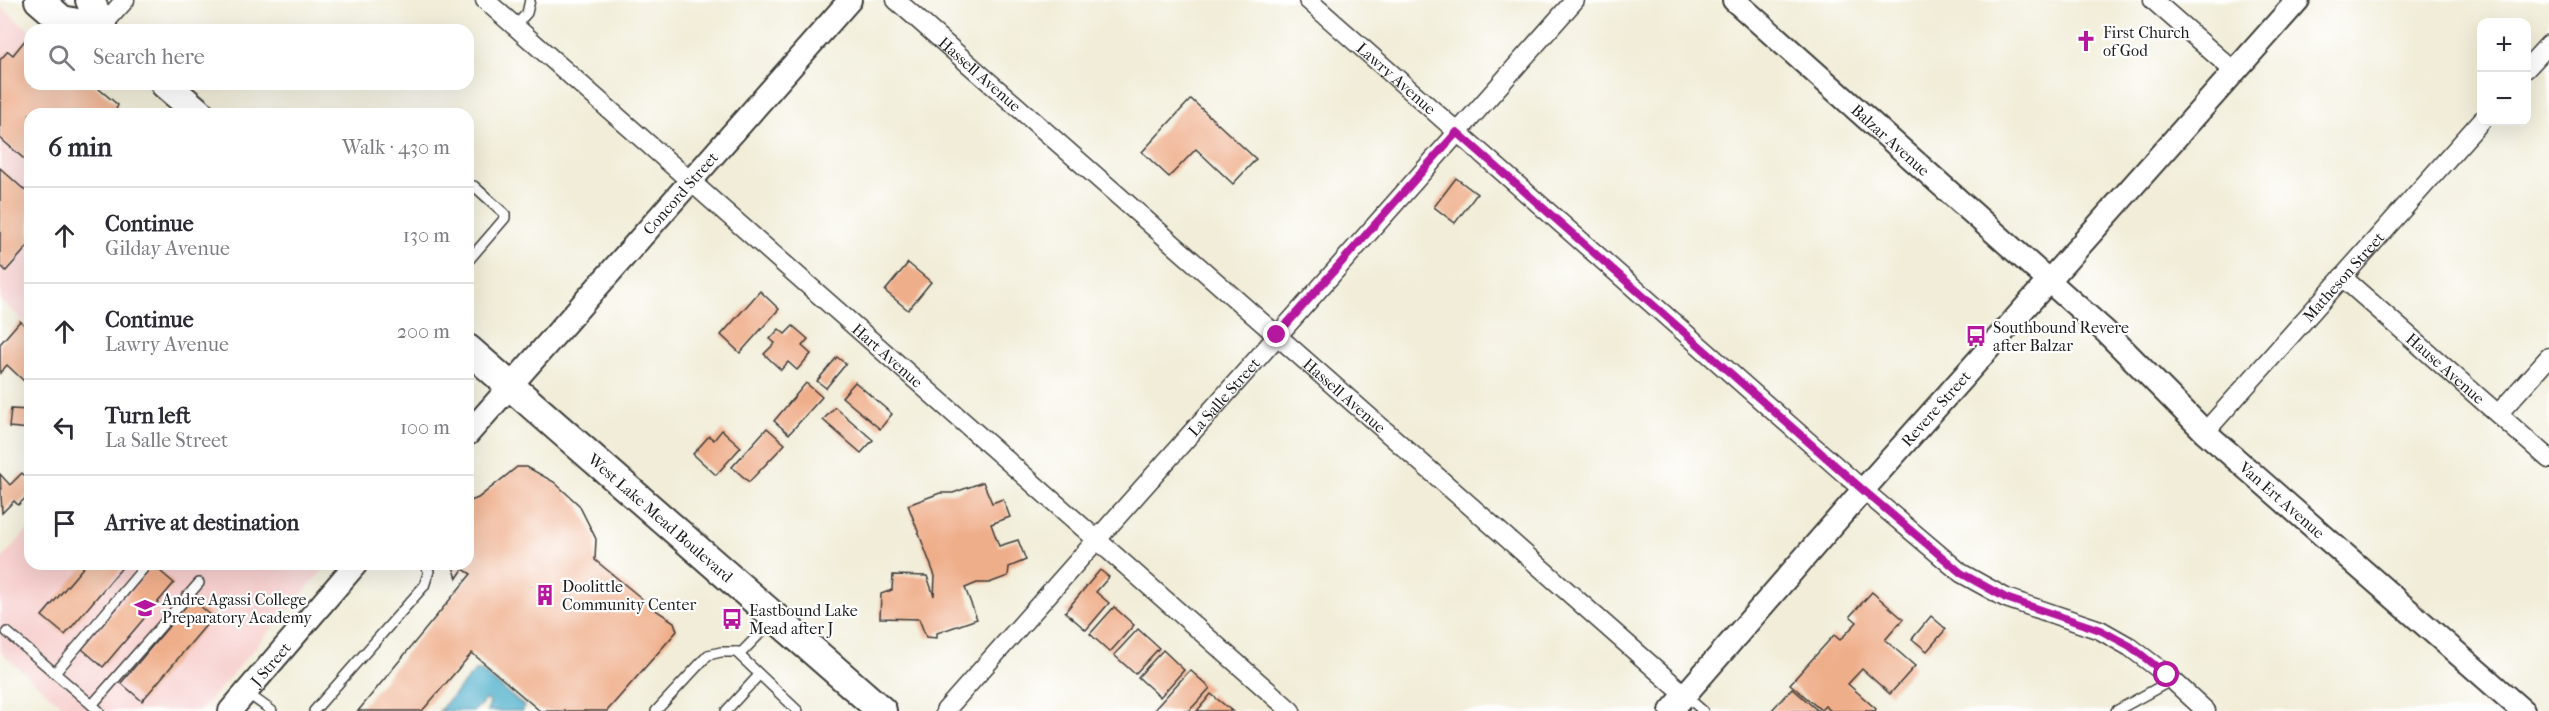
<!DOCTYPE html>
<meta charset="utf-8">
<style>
:root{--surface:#fff;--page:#f2f2f3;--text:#2b2b33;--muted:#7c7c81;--line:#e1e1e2}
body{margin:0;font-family:"IM FELL French Canon",serif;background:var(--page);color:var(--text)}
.controls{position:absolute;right:18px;top:18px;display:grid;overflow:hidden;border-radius:12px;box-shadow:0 6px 24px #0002}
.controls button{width:54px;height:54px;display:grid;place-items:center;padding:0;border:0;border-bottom:2px solid var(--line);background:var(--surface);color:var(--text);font:30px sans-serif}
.stop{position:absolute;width:18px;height:18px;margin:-14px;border:4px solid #b5179e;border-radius:50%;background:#fff}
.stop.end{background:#b5179e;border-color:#fff;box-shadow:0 2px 6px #0008}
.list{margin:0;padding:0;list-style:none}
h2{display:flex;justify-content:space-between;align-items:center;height:78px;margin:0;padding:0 24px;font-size:26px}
h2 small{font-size:20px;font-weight:400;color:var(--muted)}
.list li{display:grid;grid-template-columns:39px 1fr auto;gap:18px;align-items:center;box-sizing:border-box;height:96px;padding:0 24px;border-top:2px solid var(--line)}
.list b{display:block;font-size:22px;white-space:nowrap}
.list p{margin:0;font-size:20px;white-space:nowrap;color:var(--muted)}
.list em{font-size:20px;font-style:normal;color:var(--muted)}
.icon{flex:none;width:33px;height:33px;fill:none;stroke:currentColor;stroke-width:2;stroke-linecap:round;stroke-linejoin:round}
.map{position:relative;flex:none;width:2549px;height:711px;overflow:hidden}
.search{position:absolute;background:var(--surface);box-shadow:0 6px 24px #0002;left:24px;top:24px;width:450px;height:66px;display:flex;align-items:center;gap:15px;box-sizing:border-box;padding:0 21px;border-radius:18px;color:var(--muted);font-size:22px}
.panel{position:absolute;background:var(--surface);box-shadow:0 6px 24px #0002;left:24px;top:108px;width:450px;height:462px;border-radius:18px}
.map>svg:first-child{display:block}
.built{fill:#f7d0cf}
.water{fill:#4baeca;stroke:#346573;stroke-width:1.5}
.building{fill:#efae8a}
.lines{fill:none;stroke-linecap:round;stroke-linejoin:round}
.service-casing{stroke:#3c3b38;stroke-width:12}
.minor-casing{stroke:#3c3b38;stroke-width:21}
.tertiary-casing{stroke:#3c3b38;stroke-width:26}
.primary-casing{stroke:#3c3b38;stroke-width:32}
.service{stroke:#fff;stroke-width:9}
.minor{stroke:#fff;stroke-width:18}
.tertiary{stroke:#fff;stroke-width:22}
.primary{stroke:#fff;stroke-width:28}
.route{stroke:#b5179e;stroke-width:8}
.labels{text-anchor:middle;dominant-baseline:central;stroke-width:4.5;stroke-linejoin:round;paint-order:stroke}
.poi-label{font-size:16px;fill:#1c1c1c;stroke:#fff;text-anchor:start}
.street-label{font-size:16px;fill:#1c1c1c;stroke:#fff}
</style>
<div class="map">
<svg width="2549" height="711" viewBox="0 0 2549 711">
<rect width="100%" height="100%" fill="#fff"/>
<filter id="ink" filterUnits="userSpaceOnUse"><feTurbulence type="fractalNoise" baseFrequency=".0167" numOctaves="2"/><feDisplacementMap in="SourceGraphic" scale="12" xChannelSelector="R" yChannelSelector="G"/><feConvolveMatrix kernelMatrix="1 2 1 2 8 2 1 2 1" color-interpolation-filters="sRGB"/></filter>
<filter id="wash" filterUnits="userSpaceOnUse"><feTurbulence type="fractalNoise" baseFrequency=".008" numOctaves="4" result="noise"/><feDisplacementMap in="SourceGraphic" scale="24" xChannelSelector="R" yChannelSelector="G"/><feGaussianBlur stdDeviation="1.35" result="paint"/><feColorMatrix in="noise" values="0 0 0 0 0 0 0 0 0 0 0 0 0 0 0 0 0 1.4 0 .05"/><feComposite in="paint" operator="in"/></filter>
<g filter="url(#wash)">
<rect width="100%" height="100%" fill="#f1edd8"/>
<g class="built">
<path d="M0,5L30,31V84H90L125,114H30V326L0,300Z"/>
<path d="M30,527V564H328L200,711H68L0,652V561Z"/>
</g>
<path class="water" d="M476,670L481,671L524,706L523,711H487L490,703L486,699L474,711H439Z"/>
<g id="blocks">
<g class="building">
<path d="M26,39L30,42V84H93L118,105L114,114H30V164L0,138V60L8,51L13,55Z"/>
<path d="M1191,99L1256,159L1233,184L1196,149L1169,177L1142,152Z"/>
<path d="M0,168L30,195V244L6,271L0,265Z"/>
<path d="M1456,178L1477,194L1455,223L1434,207Z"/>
<path d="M908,263L931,282L908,310L885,291Z"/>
<path d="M760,291L779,309L740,353L721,335Z"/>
<path d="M20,321L30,330V378L26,383L7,365L0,373V344Z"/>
<path d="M793,326L808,339L802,346L811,354L797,370L788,362L781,370L764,354L775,343L770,339L779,329L785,334Z"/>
<path d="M837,357L846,364L826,388L817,381Z"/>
<path d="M855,382L892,414L880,429L842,397Z"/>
<path d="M806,383L822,397L789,434L774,421Z"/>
<path d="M835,407L873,440L861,453L823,420Z"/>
<path d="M11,409L30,410V429L9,427Z"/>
<path d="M767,428L785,444L749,482L732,467Z"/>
<path d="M722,430L741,447L716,475L693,454L709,436L714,440Z"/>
<path d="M517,467H527L554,482L579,505L596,539L595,560L657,611L674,622L677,631L607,711H540L472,653L422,711H358L471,574L463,569L457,578L452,564H468V502L478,498Z"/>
<path d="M22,473L30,481V494L18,505L14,501L2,513L0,474L10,485Z"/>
<path d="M983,482L992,503L1003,499L1010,517L991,524L999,546L1018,540L1026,560L1009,567L1008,576L989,583H977L965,588L977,619L937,633V638L926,637L919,619L880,618L881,594L892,590L893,575L927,576L934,596L935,576L908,505L940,493H953Z"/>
<path d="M86,564H125L65,635L42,616Z"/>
<path d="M153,565L174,583L103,667L82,649Z"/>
<path d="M1100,570L1109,577L1096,592L1109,603L1086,630L1065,612Z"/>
<path d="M1872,592L1903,619L1885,640L1915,666L1890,694L1862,669L1848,684L1876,709L1875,711H1831L1825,706L1821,710L1790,684L1834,635L1840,640L1857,622L1850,616Z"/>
<path d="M192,599L213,617L142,701L121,683Z"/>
<path d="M1114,607L1134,625L1110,652L1090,634Z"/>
<path d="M1931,616L1946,629L1927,651L1912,639Z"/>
<path d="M1138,629L1159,648L1135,674L1114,655Z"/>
<path d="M1163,650L1184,670L1160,697L1138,677Z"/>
<path d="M1190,670L1210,688L1189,711H1153Z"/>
<path d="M1792,688L1818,711H1771Z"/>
<path d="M1211,694L1232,711H1197Z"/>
</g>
</g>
</g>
<g filter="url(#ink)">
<use href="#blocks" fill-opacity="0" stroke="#3c3b38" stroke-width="1.5"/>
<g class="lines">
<defs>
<g id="service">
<path d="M515,26L527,13L530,0"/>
<path d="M468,261L505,218V214L474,186"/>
<path d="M7,632L99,711"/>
<path d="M736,652L798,711"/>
<path d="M55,673L147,564"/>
<path d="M247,693L272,711"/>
<path d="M1685,695L1703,711"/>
<path d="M92,705L199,583"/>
<path d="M314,711L424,586L429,571L424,564"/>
<path d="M656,711L708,655L721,652H742L774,619"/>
<path d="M726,711L759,675"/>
<path d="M2116,711L2172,680"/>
</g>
<g id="minor">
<path id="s1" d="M485,0L1291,711"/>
<path id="s2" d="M896,0L1685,695"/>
<path id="s3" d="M1308,0L1863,490L1961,573L2006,598L2100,630L2130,647L2167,675L2206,711"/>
<path d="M2153,0L2234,71"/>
<path d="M100,28L125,0"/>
<path d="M2526,69L2549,44"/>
<path id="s4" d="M2342,277L2549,459"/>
<path d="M2498,414L2549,357"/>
<path id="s5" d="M2205,432L2482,120"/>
<path id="s6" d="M945,711L1575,0"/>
</g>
<g id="tertiary">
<path id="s7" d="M1734,0L2106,332L2205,432L2523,711"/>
<path id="s8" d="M468,434L850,0"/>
<path id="s9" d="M230,711L356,564"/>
<path id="s10" d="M1671,711L1863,490L2298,0"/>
</g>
<g id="primary">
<path d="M39,0L62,20L100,28"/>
<path d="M90,0L103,30"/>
<path d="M165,84L200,114"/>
<path id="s11" d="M468,349L882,711"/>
</g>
</defs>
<use href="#service" class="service-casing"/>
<use href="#minor" class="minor-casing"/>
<use href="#tertiary" class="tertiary-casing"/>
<use href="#primary" class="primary-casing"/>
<use href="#service" class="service"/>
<use href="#minor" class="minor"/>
<use href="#tertiary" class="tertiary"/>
<use href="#primary" class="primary"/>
</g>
</g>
<g class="lines" filter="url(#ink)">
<path class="route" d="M1277,335L1457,132L1863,490L1961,573L2006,598L2100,630L2130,646L2167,675"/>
</g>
<defs>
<symbol id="church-bare" viewBox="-9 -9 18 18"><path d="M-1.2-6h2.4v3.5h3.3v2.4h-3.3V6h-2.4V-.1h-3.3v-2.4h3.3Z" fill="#b5179e" stroke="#fff" stroke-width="2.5" paint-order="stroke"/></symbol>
<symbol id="bus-bare" viewBox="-9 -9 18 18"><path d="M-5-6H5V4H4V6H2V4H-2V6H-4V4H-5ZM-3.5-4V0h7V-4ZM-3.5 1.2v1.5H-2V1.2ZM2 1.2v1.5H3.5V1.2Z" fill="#b5179e" stroke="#fff" stroke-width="2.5" paint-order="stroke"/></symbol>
<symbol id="building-bare" viewBox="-9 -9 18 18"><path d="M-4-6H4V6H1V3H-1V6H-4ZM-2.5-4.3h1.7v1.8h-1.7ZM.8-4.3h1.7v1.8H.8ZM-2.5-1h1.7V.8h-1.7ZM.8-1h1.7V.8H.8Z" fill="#b5179e" stroke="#fff" stroke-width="2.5" paint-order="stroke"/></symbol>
<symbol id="school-bare" viewBox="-9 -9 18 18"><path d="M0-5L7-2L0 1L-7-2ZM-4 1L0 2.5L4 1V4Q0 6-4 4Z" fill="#b5179e" stroke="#fff" stroke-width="2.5" paint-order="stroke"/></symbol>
</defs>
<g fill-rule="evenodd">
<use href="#church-bare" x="2071" y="26" width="30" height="30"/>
<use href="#bus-bare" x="1961" y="321" width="30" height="30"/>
<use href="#building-bare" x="530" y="580" width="30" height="30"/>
<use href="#school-bare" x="130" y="593" width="30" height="30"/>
<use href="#bus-bare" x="717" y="604" width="30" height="30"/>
</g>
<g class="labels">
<g class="poi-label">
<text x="2103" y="32">First Church<tspan x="2103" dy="18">of God</tspan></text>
<text x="1993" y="327">Southbound Revere<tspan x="1993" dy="18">after Balzar</tspan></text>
<text x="562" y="586">Doolittle<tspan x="562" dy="18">Community Center</tspan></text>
<text x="162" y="599">Andre Agassi College<tspan x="162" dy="18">Preparatory Academy</tspan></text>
<text x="749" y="610">Eastbound Lake<tspan x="749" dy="18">Mead after J</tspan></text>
</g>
<g class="street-label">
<text stroke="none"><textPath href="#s2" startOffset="112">Hassell Avenue</textPath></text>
<text stroke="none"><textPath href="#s3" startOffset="118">Lawry Avenue</textPath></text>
<text stroke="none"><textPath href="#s7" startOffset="210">Balzar Avenue</textPath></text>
<text stroke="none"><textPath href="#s8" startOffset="321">Concord Street</textPath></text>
<text stroke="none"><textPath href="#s5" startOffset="208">Matheson Street</textPath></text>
<text stroke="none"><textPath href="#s1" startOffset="537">Hart Avenue</textPath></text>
<text stroke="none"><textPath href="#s4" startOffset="138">Hause Avenue</textPath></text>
<text stroke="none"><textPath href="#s2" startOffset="598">Hassell Avenue</textPath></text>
<text stroke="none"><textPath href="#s6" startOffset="420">La Salle Street</textPath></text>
<text stroke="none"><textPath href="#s10" startOffset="402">Revere Street</textPath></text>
<text stroke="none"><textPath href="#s7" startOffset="742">Van Ert Avenue</textPath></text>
<text stroke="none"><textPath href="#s11" startOffset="256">West Lake Mead Boulevard</textPath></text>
<text stroke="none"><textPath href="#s9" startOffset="62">J Street</textPath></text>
</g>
</g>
</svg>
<div class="controls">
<button>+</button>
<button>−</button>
</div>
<div class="stop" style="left:2167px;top:675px"></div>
<div class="stop end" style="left:1277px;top:335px"></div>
<div class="search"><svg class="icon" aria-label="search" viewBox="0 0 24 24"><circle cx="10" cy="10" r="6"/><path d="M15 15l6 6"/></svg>Search here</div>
<section class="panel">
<h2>6 min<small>Walk · 430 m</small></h2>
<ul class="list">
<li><svg class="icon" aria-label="ahead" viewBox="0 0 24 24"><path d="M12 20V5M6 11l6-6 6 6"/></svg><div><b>Continue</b><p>Gilday Avenue</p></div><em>130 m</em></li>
<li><svg class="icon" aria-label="ahead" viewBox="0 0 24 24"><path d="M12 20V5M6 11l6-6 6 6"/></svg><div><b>Continue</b><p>Lawry Avenue</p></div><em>200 m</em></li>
<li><svg class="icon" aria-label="left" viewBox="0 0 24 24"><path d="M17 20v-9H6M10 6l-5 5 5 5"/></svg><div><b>Turn left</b><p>La Salle Street</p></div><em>100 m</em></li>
<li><svg class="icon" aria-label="arrive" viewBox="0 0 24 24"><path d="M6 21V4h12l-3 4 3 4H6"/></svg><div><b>Arrive at destination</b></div></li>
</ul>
</section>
</div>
